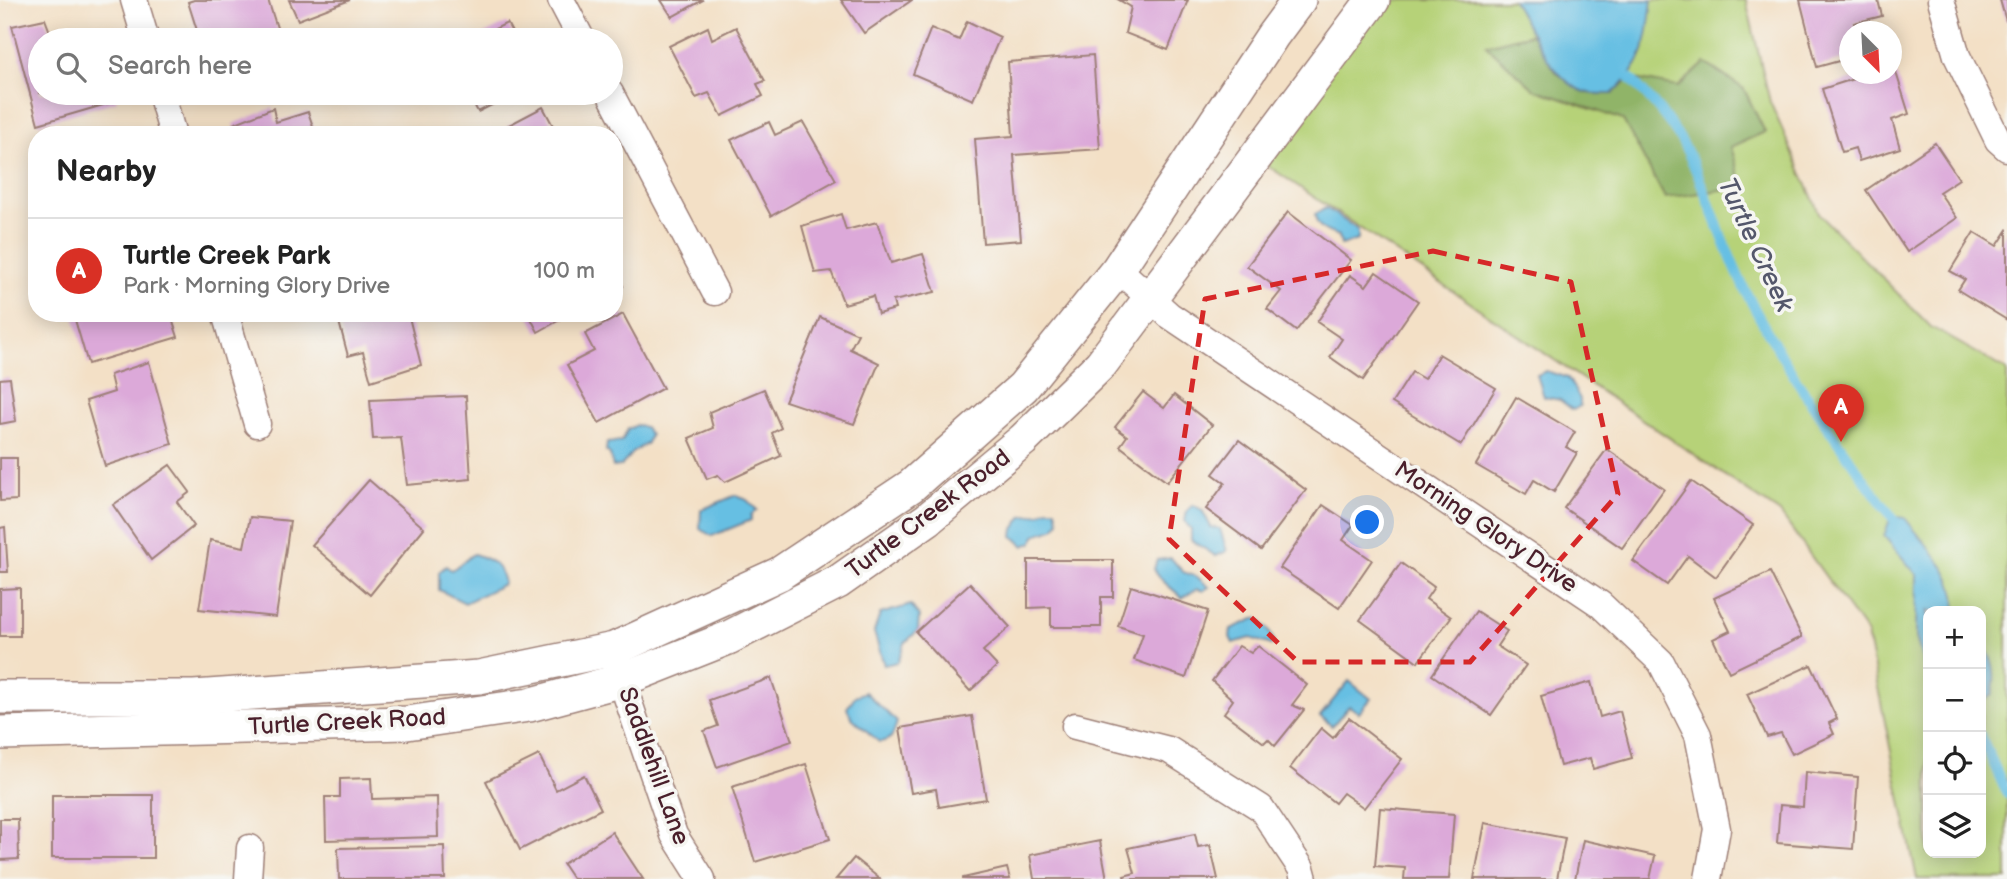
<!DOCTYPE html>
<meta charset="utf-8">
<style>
:root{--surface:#fff;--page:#f2f2f2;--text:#222;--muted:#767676;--line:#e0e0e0;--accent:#d93025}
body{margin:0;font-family:"Balsamiq Sans",sans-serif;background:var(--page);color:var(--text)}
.controls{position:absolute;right:21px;bottom:21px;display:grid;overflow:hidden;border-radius:14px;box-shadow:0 4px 18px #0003}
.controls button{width:63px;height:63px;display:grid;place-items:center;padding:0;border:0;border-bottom:2px solid var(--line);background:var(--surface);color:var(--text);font:35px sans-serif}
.compass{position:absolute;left:1839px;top:21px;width:63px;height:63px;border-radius:50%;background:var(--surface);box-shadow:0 4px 18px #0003;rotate:156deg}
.you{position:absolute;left:1368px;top:523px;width:24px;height:24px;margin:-18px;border:5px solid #fff;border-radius:50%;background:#1a73e8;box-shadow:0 0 0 10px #1a73e833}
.badge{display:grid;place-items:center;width:46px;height:46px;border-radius:50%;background:var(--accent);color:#fff;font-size:23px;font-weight:700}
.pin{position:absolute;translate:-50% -58px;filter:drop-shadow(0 2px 4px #0008)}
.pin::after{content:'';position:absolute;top:37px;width:24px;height:21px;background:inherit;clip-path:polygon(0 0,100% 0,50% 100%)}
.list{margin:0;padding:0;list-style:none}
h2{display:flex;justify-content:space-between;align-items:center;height:91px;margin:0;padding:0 28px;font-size:30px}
h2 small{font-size:23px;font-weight:400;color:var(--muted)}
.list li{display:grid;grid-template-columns:46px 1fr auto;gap:21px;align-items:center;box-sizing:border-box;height:105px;padding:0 28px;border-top:2px solid var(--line)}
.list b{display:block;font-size:26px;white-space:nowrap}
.list p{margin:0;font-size:23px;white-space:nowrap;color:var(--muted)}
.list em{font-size:23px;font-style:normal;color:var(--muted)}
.icon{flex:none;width:38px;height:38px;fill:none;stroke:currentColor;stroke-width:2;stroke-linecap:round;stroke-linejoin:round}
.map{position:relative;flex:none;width:2007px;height:879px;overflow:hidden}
.search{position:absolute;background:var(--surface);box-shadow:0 4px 18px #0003;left:28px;top:28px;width:595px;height:77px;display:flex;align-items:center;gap:18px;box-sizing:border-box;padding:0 24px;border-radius:38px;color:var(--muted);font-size:26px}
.panel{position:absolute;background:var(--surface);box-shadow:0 4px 18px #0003;left:28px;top:126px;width:595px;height:196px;border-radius:28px}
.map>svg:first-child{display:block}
.green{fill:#b6d278;stroke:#807852;stroke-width:2;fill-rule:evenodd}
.forest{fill:#90b468;stroke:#6d6a4a;stroke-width:2}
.water{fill:#66bfe3;stroke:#586f87;stroke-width:2}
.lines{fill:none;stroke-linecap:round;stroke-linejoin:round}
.stream{stroke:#66bfe3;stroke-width:10}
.building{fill:#dca9d9}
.minor-casing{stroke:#9e8078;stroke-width:29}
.tertiary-casing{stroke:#9e8078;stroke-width:36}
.minor{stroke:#fff;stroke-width:26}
.tertiary{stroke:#fff;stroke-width:33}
.marked{fill:none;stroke:#d62828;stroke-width:5;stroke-dasharray:14 9;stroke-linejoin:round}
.labels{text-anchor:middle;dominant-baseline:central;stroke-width:7;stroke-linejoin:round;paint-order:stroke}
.street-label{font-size:24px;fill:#4a1f2b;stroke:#f6f6f2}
.water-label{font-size:26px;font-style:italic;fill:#54576b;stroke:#f6f6f2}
</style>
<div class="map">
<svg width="2007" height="879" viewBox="0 0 2007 879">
<rect width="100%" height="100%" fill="#f6f6f2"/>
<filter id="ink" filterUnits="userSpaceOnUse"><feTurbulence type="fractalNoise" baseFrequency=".0143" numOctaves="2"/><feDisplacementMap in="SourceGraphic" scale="14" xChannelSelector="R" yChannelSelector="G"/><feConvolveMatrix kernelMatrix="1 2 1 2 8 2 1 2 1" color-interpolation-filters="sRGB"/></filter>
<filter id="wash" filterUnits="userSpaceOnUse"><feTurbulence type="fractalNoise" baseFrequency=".00686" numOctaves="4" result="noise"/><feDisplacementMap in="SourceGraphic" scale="28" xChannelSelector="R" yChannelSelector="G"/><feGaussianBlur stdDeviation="1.57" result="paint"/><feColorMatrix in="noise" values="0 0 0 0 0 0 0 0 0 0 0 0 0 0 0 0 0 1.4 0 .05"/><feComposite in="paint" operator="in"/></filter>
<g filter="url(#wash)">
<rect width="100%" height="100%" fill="#f3e0c6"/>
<path class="green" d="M1373,0H1746L1770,102L1820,215L1931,327L2007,370V879H1917L1867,634L1780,513L1255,157ZM1928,611H1981V853H1928Z"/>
<path class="forest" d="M1531,34L1557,73L1587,93L1612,94L1630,78L1678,87L1705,63L1744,89L1765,132L1731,147L1743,187L1665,198L1623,120L1534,89L1486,45Z"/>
<g class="water">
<path d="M1513,0H1652C1647,42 1645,65 1612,94C1605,94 1596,94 1589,93C1556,87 1528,27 1513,0Z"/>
<path d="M1326,208L1358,230V240L1341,245L1339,236C1326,232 1316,228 1315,214Z"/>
<path d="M1546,371L1568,378L1580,399V406L1573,410L1560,400L1544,397L1537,375Z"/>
<path d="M637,425L645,427L650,435L647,443L633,452L621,466L613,467L610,454L606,451L607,443L622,441L628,429Z"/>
<path d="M736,495L747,500L757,510L751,515V520L712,536L700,529L701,510Z"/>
<path d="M1193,505L1202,510L1211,527L1220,529L1227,551L1216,556L1191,540V530L1185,521L1187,511Z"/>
<path d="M1048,509H1056L1059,522L1054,529L1035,535L1033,542L1024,546L1013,536L1014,529L1023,516L1039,514Z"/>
<path d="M1891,516L1905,518C1924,544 1961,576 1955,611H1928V681L1916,637L1917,575L1884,536Z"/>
<path d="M474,554C492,560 501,565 504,584L465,603L439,590V572L446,566L451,570C460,566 465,558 474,554Z"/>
<path d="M1171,558L1183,572L1197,577L1209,587L1203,591L1197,589L1182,598C1173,588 1159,581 1154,569L1157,560Z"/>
<path d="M911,605L919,616L918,630L905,643L898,662L884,665L874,632L880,614Z"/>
<path d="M1257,618L1268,629L1274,641L1271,645L1251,638L1233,643L1230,637L1231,629Z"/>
<path d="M1981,641C1994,659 1997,673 1992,695L1981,702Z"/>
<path d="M1349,681L1371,699L1359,713L1349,706L1332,726L1320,716Z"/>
<path d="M865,692L897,722C893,735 893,740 879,742L851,717L847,708L855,696Z"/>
</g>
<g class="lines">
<g class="stream">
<path d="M1630,78C1652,100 1674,125 1688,153C1711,201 1725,253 1750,300C1792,380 1844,454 1899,526"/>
<path d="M1981,736L2007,794"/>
</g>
</g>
<g id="blocks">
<g class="building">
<path d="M194,0H268L278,31L252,40H200L188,2Z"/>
<path d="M289,0H350L298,20Z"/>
<path d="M661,0H703L672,17Z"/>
<path d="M841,0H912L864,33Z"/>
<path d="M1119,0H1188L1168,50L1125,33L1131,7Z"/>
<path d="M1800,0H1878L1882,16L1854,23L1857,32H1850V58L1817,67Z"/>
<path d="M2000,0H2007V21H2006Z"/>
<path d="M45,19L53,40H40V93H114L117,101L38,124L12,26Z"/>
<path d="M967,21L1000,37L973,100L913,74L931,28L959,40Z"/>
<path d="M507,23L516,40H472Z"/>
<path d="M708,27L712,39L736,27L765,81L757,84L763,96L722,116L709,93L696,98L669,46Z"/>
<path d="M1093,55L1100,149L1014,155L1021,240L983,243L975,139L1013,136L1008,62Z"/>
<path d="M1892,66H1894L1909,114L1892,120L1900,148L1859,161L1855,148L1842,152L1822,89L1869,74H1892Z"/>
<path d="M468,93H516L478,112Z"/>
<path d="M543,107L558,135H512L507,126Z"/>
<path d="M273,108L276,122L308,112L316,135H237L233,124Z"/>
<path d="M769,122L775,135L803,122L836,180L771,216L731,140Z"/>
<path d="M1935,143L1959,179L1939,192L1957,218L1907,252L1866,190Z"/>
<path d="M1288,212L1351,260L1296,331L1267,309L1281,291L1247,266Z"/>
<path d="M841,214L846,230L877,222L891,263L923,254L935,292L893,301L895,309L878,314L873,296L844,304L831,271L815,273L802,226Z"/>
<path d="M2007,231V320L1958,290L1965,279L1950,271L1974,232L1997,246Z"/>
<path d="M614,268L623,286L614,291Z"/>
<path d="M1376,272L1418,301L1363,380L1330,357L1342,339L1317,322L1350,275L1366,286Z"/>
<path d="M73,313H170L178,337L88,364Z"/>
<path d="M359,313H408L421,365L371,381L363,352L348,356L338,318Z"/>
<path d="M528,313H572L538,332Z"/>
<path d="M623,314L663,388L599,423L567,365L594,351L585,334Z"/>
<path d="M820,317L858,334L850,349L879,363L854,424L785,401Z"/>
<path d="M1439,354L1496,388L1461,445L1392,403L1412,372L1424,379Z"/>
<path d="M149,362L172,444L105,466L86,401L114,392L110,375Z"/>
<path d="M10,378L16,421L0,424V379Z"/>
<path d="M764,389L781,428L772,433L781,456L725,482L718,475L707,479L689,438L713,428L709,412Z"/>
<path d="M1143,392L1164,408L1174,395L1212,425L1167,482L1120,446L1127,436L1115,427Z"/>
<path d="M466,396L471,479L407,485L401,438L373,439L370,400Z"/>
<path d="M1516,397L1575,432L1566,447L1577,453L1554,492L1534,480L1526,494L1476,465Z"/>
<path d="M1239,440L1306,490L1261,550L1206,509L1225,483L1213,474Z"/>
<path d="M1607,449L1664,489L1622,548L1564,508Z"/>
<path d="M0,458H17V500L0,501Z"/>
<path d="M170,465L190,492L177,502L194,526L151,560L113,505Z"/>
<path d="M369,480L424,528L370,595L312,545Z"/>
<path d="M1691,481L1753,525L1716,577L1688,556L1667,585L1633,561Z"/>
<path d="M1323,505L1353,525L1343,540L1372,560L1339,608L1280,568Z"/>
<path d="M250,517L290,521L276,617L199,609L210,540L244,547Z"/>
<path d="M5,527L8,572H0V528Z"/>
<path d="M1028,560H1113V597H1101V627H1051V607L1028,608Z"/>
<path d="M1401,563L1434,587L1426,599L1451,617L1418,662L1360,620Z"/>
<path d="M1770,572L1802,637L1729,672L1713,639L1730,631L1714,598Z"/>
<path d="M970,583L1010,627L983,651L997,666L970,691L916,632Z"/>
<path d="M1131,586L1208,611L1186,678L1134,660L1143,634L1118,626Z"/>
<path d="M20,588V636H0V589Z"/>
<path d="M1476,611L1507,631L1497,646L1526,665L1491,715L1432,675Z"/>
<path d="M1239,646L1251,653L1258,646L1307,685L1292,705L1304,710L1275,746L1268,739L1264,743L1224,713L1233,700L1212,681Z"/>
<path d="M1811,665L1837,719L1829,723L1834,734L1792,754L1781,733L1767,737L1747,694Z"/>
<path d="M771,678L792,741L717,767L704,731L718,726L709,700Z"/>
<path d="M1591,682L1600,717L1620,711L1632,758L1593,769L1590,758L1560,766L1541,696Z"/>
<path d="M972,716L986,799L939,807L936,789L911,793L900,728Z"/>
<path d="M1349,718L1402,759L1364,808L1343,793L1335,803L1290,768L1321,728L1333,738Z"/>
<path d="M539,755L556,790L584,775L601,809L520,850L486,781Z"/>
<path d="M806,764L830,839L755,862L732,787Z"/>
<path d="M1805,772L1858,777L1853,849L1777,843L1780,805L1803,807Z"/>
<path d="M371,778L372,799L437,797L438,837L326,840L325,797H340V779Z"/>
<rect x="52" y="795" width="101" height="63"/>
<path d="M1380,808L1454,814L1449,879H1404L1405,868L1375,866Z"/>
<path d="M0,819H18L19,859L0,860Z"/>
<path d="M1485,823L1565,838L1557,879H1474Z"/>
<path d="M612,832L643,879H573L563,864Z"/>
<path d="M1195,834L1198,847L1210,845L1218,879H1125L1124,876L1135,873L1128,848Z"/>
<path d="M1583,840L1655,856L1650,879H1575Z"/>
<path d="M1100,841L1107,879H1034L1030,855Z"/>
<path d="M444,846L445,879H339L338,848Z"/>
<path d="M854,858L880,879H836Z"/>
<path d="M1007,868L1010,879H963V878Z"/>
</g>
</g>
</g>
<g filter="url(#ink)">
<use href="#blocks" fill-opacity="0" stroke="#9e8078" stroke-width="2"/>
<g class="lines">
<defs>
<g id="minor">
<path d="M134,0L146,40"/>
<path d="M561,0L582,40"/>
<path d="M1941,0L1957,56L1998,140L2007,148"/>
<path d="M161,93L173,135"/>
<path d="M610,93L715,292"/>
<path d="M1118,269L1169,315L1600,604L1661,662L1698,735L1717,829L1708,879"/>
<path d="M225,313L257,424"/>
<path d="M617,661L627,697L674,835L702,879"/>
<path d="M1075,726L1169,750L1261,808L1301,868L1304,879"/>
<path d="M248,879L250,848"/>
</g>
<g id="tertiary">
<path d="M0,697H194L479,677L614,649L779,574L911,486L1023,387L1118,269L1273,35L1299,0"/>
<path d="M0,733L407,723L529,705L622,680L728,638L838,582L928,519L1023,440L1101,364L1373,0"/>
</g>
</defs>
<use href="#minor" class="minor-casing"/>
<use href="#tertiary" class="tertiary-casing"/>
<use href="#minor" class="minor"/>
<use href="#tertiary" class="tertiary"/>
</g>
</g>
<path class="marked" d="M1433,251L1571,282L1618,494L1470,662H1298L1169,539L1205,299Z"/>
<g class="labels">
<g class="street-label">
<text transform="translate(928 514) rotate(-37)">Turtle Creek Road</text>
<text transform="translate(1486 527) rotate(34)">Morning Glory Drive</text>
<text transform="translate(347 722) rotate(-3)">Turtle Creek Road</text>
<text transform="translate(654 766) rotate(70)">Saddlehill Lane</text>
</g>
<g class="water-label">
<text transform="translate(1755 245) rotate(65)">Turtle Creek</text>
</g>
</g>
</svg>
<div class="controls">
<button>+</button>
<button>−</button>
<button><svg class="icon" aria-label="locate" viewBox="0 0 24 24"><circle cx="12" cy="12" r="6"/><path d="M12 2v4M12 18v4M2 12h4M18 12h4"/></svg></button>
<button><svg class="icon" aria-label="layers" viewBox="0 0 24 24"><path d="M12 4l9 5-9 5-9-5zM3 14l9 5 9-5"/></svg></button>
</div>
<svg class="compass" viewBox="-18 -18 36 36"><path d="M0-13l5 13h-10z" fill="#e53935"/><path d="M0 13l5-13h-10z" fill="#767676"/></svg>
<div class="you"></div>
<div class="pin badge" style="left:1841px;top:442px">A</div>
<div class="search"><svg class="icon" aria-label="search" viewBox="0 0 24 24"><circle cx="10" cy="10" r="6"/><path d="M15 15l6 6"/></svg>Search here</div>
<section class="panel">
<h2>Nearby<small></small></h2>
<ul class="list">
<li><span class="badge">A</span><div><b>Turtle Creek Park</b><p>Park · Morning Glory Drive</p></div><em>100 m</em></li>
</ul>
</section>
</div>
